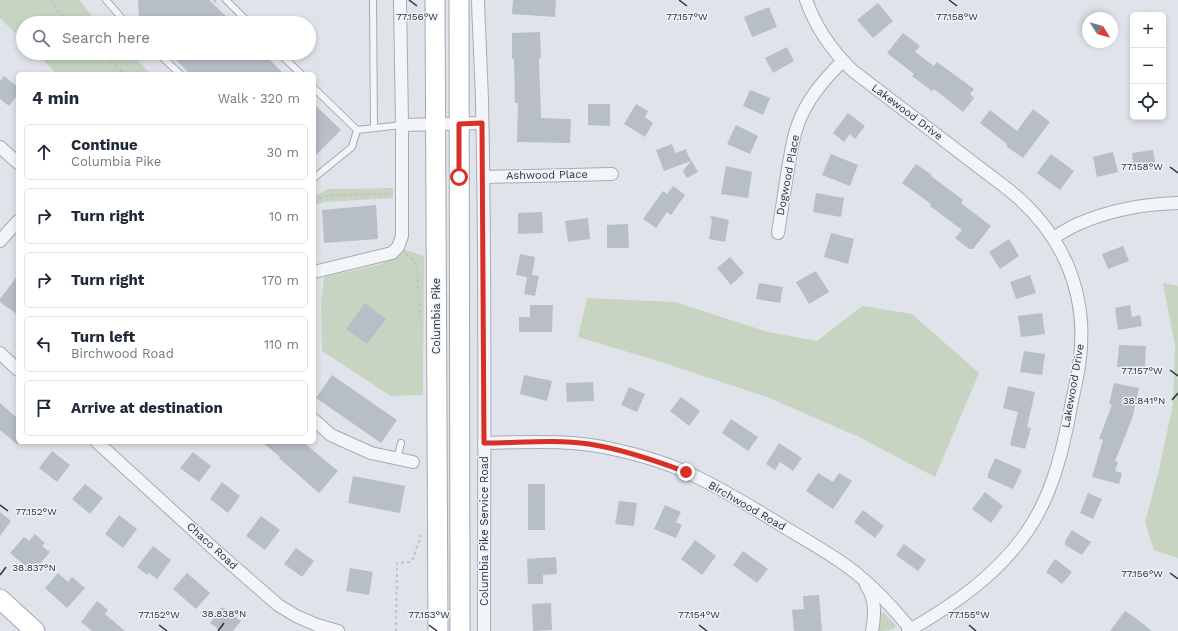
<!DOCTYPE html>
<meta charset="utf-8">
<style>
:root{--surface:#fff;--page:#f2f2f3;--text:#1f2937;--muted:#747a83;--line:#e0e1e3}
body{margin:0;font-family:"Work Sans",sans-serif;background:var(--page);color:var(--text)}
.controls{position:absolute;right:12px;top:12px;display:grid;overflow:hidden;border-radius:6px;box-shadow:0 2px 6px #0003}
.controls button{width:36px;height:36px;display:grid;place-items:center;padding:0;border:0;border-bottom:1px solid var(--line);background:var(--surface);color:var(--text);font:20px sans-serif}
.compass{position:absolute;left:1082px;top:12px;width:36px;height:36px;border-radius:50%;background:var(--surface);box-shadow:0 2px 6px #0003;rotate:127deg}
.stop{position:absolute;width:12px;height:12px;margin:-9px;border:3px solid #d93025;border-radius:50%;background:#fff}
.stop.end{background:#d93025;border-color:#fff;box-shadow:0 1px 4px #0008}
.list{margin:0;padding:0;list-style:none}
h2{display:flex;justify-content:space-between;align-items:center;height:52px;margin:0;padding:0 16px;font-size:17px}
h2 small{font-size:13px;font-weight:400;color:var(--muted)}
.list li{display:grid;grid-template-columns:26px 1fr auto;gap:12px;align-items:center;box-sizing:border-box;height:56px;margin:0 8px 8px;padding:0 8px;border:1px solid var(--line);border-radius:6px}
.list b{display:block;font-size:15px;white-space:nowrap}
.list p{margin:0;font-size:13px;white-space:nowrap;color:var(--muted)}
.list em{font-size:13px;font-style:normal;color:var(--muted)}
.icon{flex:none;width:22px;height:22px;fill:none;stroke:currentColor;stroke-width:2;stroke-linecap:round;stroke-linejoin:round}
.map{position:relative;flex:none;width:1178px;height:631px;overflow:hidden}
.search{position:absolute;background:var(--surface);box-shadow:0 2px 6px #0003;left:16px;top:16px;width:300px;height:44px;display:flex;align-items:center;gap:10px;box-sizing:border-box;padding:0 14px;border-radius:22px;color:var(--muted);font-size:15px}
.panel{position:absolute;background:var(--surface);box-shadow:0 2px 6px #0003;left:16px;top:72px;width:300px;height:372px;border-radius:6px}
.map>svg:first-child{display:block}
.green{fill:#c6d4c1}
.building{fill:#b7bec7}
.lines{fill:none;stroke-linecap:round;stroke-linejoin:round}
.service-casing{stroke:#a5abb4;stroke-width:8}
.minor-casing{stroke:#a5abb4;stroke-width:14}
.primary-casing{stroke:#9fa9b6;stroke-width:21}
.path{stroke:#bec2c9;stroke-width:2;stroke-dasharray:3 3;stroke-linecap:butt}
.service{stroke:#f3f5f8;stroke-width:6}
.minor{stroke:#f3f5f8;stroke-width:12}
.primary{stroke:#fff;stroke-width:19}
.route{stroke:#d93025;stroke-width:5}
.ticks{fill:none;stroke:#283242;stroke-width:1.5}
.labels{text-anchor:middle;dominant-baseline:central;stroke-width:3;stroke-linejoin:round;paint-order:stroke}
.street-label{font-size:11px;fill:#283242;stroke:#f0f3f7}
.ticks-label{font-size:10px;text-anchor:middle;fill:#283242;stroke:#f0f3f7;stroke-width:3;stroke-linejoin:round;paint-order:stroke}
</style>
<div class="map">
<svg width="1178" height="631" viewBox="0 0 1178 631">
<rect width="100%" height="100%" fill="#e0e4ea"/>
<g class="green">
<path d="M0,0H79L98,23H23V41L0,18Z"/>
<path d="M36,53H130L151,74H57Z"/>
<path d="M393,188V198L325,202L314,205V196L329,189Z"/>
<path d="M402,249L424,256L423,395L391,396L322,351L321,302L324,277L382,264Z"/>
<path d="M1163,283L1178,286V558L1154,550L1145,522L1159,470L1173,404L1175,346Z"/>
<path d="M587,298L675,302L768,332L817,341L862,306L912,314L979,373L935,477L859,437L767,397L661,362L578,337Z"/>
<path d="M880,612L884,613L896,626C894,631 884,631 877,631L879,613Z"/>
</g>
<g class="building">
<path d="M138,0H209L233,23H139Z"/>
<path d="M513,0H556L555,17L512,14Z"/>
<path d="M878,3L893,21L873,38L857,20Z"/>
<path d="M769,7L777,27L752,37L744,17Z"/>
<path d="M540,32L541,58H539L541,118L571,119L570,143L517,142L518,103H515L514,59H512V33Z"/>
<path d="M903,33L920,46L915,52L934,66L937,62L974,89L970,94L974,98L963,112L934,89L932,91L912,76L914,74L887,53Z"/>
<path d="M787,47L794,61L773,73L765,58Z"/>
<path d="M169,53H263L284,74H190Z"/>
<path d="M4,76L18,87V94L9,106L0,99V81Z"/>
<path d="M750,90L770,98L763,115L743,106Z"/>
<path d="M314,104L341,130L314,157Z"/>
<path d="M588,104H610V126L588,125Z"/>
<path d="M636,104L648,111L645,117L653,123L645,137L624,124Z"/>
<path d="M1033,109L1050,122L1023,158L1006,146L1007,144L980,123L990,110L1017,131Z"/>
<path d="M848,113L865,126L855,139L850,134L844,142L833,133Z"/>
<path d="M736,125L758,136L750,154L727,144Z"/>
<path d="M672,144L675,153L686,149L688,155L698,172L687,178L683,171L691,161L664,171L656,150Z"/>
<path d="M1153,150L1156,168L1134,171L1132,153Z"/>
<path d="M1113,152L1118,172L1097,177L1093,157Z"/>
<path d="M831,154L858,165L850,186L822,175Z"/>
<path d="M1051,154L1074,171L1060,190L1037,173Z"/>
<path d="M916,164L932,175L931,176L963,200L961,203L991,226L973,249H969L955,238L962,230L930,206L931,204L902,183Z"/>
<path d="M726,166L752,172L748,198L721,194Z"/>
<path d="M673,186L685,195L671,215L667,212L656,228L643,219L663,191L667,194Z"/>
<path d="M816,193L844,198L841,217L813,212Z"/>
<path d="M376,205L378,239L324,243L322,210Z"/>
<path d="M542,212L543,233L518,234V213Z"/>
<path d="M713,215L716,217L729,220L725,242L709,239L712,221L710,216L713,217Z"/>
<path d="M588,218L590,239L568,242L565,221Z"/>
<path d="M628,224L629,248H607V225Z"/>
<path d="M831,233L854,239L848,264L824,257Z"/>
<path d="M1009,239L1019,256L1000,269L989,252Z"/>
<path d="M1123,246L1129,261L1108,269L1102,254Z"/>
<path d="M520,254L535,257L532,275L539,276L535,296L524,294L527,277L516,275Z"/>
<path d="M730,257L744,273L731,285L717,268Z"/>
<path d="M816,271L829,292L809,304L796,282Z"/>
<path d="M18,275V315L0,302V299Z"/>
<path d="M1030,275L1036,293L1016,299L1010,282Z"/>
<path d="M759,283L783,287L780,303L756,299Z"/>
<path d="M365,303L386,319L367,344L346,329Z"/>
<path d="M530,305H553L552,332H519V317H530Z"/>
<path d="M1130,305L1132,317L1140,315L1142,326L1118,330L1115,308Z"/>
<path d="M1042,313L1045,334L1021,337L1018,316Z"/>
<path d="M1119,345L1146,346L1145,368L1117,367Z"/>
<path d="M1024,351L1045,354L1042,375L1020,372Z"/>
<path d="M332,375L397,420L381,443L316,398Z"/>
<path d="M524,375L552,381L547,401L520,394Z"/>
<path d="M593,382L594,401L567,402L566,383Z"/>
<path d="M1114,383L1139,388L1132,419L1115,461L1118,462L1115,471L1122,473L1119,484L1092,477L1103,440L1099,439L1112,405L1109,404Z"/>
<path d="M1008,386L1035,392L1027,427L1031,428L1025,449L1010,445L1018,412L1003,408Z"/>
<path d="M629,387L645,394L637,412L621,405Z"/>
<path d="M681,397L700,411L689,426L670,411Z"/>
<path d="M0,403L18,419V445L0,430Z"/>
<path d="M731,419L758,437L748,451L722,433Z"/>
<path d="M262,442H303L338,471L319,493L279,458L280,457Z"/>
<path d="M779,443L802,458L793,471L780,462L775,470L766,464Z"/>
<path d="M52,451L70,465L57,482L39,468Z"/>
<path d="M193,452L211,466L199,482L180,468Z"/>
<path d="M995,458L1022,470L1013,489L988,478V474Z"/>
<path d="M818,473L833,482L839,473L852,481L833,509L806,491Z"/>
<path d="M353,476L405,486L400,513L348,503Z"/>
<path d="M222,482L240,496L228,513L210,499Z"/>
<path d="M85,484L103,498L90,514L72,499Z"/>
<rect x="528" y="484" width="17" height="46"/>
<path d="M985,492L1003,506L991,523L972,509Z"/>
<path d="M1088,493L1102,499L1093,519L1080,513Z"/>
<path d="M619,501L637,503L634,526L615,524Z"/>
<path d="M665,505L681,512L676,522L682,525L676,538L654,529Z"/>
<path d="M863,510L884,526L875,538L854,522Z"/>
<path d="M0,512L11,521L0,536Z"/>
<path d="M119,515L137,529L123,548L105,534Z"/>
<path d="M261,516L280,530L265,550L246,536Z"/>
<path d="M1072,530L1091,542L1082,555L1065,545V541Z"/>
<path d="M35,534L45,543L42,546L50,552L33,572L10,553L24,537L29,541Z"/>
<path d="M695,540L716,556L702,575L681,559Z"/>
<path d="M904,544L926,560L918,571L896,555Z"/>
<path d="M153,546L171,560L157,579L149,573L147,575L137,567Z"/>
<path d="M296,548L314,561L302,577L284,564Z"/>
<path d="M743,551L768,569L757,583L733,565Z"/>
<path d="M556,557L557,574L543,575V584H528L527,559Z"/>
<path d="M1055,559L1072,572L1062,584L1046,572Z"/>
<path d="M350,568L373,572L369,595L346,591Z"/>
<path d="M58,573L68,582L72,577L85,588L67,608L45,588Z"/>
<path d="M187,573L210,593L196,609L173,589Z"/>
<path d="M819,595L822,631H794L792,610L804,609L803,596Z"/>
<path d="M97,601L108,610L105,614L125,631H92L81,622Z"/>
<path d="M551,603L552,630L533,631L532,604Z"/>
<path d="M222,607L241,621L233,631H221L210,623Z"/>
<path d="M1125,611L1133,616L1152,631H1110Z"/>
</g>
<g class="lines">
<defs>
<g id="service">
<path d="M106,0L126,23"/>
<path d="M226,0L249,23"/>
<path d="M373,0L374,128"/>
<path d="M158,53L180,74"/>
<path d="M279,53L301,74"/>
<path d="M314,88L357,130L402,125"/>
<path d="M314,178L352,147L357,130"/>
<path d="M397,459L401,443"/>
</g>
<g id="minor">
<path d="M478,0C479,34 481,68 482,101C486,278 484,455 484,631"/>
<path d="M806,0C816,28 832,51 853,71L1009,190C1061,232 1088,290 1080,358C1078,378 1072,398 1069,417C1061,458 1050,499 1026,533C996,576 953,605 908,631"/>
<path d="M402,125L482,123"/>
<path d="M0,147L18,163"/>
<path d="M483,177L612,174"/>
<path d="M778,233C781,214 784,194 787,175C790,158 792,140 798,124C807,99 824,79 843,61"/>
<path d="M1053,238C1061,233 1069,228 1078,224C1110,210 1143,204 1178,203"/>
<path d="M0,241L18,221"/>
<path d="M314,272L392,253L398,247L402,236V125L400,0"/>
<path d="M0,353L18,370"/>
<path d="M314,420L331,435L371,453L413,462"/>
<path d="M97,442L214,549L278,605L296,616L317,625L338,631"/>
<path d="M484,443C529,442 573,439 617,450C640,455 664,462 686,472C716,485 745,503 773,520C795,534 817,546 838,560C866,578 891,605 912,631"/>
<path d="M866,585C876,599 875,615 872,631"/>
</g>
<g id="primary">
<path d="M435,0L438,631"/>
<path d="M459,0L460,631"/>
<path d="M0,599L35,631"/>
</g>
</defs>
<use href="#service" class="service-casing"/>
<use href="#minor" class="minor-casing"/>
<use href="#primary" class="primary-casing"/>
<g class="path">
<path d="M51,0L58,12L70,23"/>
<path d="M214,0L218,5"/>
<path d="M102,53L124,74"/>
<path d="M266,53L270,58"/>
<path d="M314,201L327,195L390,194"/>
<path d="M406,254L414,260L417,270L420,321"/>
<path d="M396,631L397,563L410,562L413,559L421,535"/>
</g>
<use href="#service" class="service"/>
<use href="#minor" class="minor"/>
<use href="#primary" class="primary"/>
</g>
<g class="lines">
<path class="route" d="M459,177V124L482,123L484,443C519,443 554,439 589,444C622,449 654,460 686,472"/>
</g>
<path class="ticks" d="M409,0L417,6M679,0L687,6M949,0L957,6M1170,167L1178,173M1170,370L1178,376M1172,400L1178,393M0,505L8,511M1170,573L1178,579M0,575L6,567M159,625L167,631M429,625L437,631M699,625L707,631M969,625L976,631M218,631L224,623"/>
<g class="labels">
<g class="street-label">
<text transform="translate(907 112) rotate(37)">Lakewood Drive</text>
<text transform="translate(547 175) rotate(-1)">Ashwood Place</text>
<text transform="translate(788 175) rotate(-79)">Dogwood Place</text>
<text transform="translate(436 316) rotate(-90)">Columbia Pike</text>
<text transform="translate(1073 386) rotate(-80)">Lakewood Drive</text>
<text transform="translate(747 506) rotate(30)">Birchwood Road</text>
<text transform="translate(484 531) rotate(-90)">Columbia Pike Service Road</text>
<text transform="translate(212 546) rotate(42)">Chaco Road</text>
</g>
</g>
<g class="ticks-label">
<text x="417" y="20">77.156°W</text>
<text x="957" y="20">77.158°W</text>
<text x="687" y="20">77.157°W</text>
<text x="1142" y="170">77.158°W</text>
<text x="1142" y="374">77.157°W</text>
<text x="1144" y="404">38.841°N</text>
<text x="36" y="515">77.152°W</text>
<text x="34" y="571">38.837°N</text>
<text x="1142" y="577">77.156°W</text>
<text x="224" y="617">38.838°N</text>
<text x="159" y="618">77.152°W</text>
<text x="429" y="618">77.153°W</text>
<text x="699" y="618">77.154°W</text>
<text x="969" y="618">77.155°W</text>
</g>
</svg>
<div class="controls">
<button>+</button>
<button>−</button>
<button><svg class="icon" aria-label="locate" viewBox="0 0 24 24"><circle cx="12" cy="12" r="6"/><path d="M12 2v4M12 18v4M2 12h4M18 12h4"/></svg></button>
</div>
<svg class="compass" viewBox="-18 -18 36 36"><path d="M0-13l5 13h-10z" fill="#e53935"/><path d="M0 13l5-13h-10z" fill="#747a83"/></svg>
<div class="stop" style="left:459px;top:177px"></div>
<div class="stop end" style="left:686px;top:472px"></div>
<div class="search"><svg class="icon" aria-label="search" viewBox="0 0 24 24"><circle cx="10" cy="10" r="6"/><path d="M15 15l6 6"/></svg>Search here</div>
<section class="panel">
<h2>4 min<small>Walk · 320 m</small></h2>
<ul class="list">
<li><svg class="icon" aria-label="ahead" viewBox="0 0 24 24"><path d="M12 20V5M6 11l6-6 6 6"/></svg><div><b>Continue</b><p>Columbia Pike</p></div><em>30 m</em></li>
<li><svg class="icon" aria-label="right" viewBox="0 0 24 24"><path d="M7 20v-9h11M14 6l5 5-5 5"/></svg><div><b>Turn right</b></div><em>10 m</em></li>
<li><svg class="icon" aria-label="right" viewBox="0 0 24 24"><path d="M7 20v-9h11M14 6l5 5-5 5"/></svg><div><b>Turn right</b></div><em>170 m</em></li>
<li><svg class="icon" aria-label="left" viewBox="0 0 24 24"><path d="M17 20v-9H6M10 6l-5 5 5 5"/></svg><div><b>Turn left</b><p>Birchwood Road</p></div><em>110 m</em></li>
<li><svg class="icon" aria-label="arrive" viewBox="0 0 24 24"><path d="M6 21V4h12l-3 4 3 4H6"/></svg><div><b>Arrive at destination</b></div></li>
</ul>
</section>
</div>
